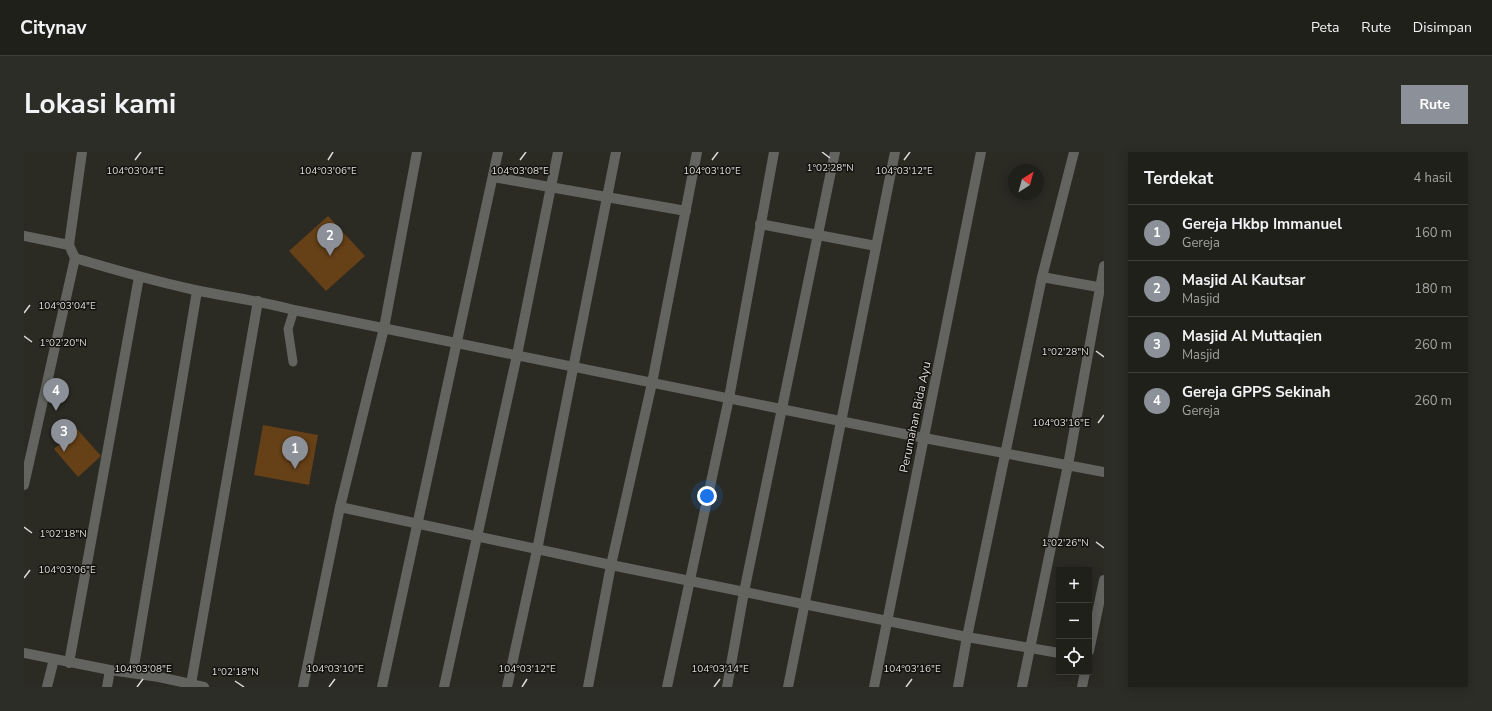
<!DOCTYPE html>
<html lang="id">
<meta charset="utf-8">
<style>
:root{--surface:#20201a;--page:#2d2d27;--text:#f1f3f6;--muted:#a2a3a2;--line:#3d3e39;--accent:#8c9099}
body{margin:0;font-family:"Nunito Sans",sans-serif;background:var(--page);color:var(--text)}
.controls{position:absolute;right:12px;bottom:12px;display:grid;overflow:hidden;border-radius:0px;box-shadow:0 2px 10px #0003}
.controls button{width:36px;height:36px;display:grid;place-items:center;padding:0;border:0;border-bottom:1px solid var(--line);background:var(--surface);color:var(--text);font:20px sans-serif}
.compass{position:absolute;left:984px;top:12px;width:36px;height:36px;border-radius:50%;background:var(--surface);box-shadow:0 2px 10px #0003;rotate:36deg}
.you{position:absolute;left:683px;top:344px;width:14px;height:14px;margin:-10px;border:3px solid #fff;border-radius:50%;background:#1a73e8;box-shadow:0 0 0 6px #1a73e833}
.badge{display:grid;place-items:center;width:26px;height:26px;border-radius:50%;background:var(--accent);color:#fff;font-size:13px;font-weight:700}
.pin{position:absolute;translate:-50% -33px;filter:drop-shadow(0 1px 2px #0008)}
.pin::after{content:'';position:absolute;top:21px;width:14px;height:12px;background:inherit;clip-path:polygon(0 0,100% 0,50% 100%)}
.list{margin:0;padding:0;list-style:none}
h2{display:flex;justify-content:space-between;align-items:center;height:52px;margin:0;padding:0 16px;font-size:17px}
h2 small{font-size:13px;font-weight:400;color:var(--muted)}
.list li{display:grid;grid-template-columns:26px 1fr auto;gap:12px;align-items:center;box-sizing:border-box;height:56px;padding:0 16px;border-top:1px solid var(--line)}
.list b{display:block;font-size:15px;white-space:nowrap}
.list p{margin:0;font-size:13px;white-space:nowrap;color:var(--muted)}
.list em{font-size:13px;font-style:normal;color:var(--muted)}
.icon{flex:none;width:22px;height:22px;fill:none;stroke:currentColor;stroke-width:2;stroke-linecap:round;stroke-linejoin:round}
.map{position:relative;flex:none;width:1080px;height:535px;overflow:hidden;border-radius:0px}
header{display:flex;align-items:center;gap:24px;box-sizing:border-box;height:56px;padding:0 20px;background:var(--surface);border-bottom:1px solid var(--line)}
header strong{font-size:19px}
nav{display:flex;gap:22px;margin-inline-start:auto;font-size:14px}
.intro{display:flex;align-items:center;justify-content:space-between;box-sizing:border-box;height:96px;padding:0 24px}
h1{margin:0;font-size:28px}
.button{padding:10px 18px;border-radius:0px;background:var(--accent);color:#fff;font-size:14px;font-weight:700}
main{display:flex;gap:24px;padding:0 24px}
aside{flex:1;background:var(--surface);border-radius:0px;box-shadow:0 2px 10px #0003}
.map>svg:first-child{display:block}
.building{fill:#664017}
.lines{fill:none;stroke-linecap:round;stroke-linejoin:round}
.service{stroke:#636460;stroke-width:9}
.minor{stroke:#636460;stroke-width:10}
.ticks{fill:none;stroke:#dddbd7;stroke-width:1.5}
.labels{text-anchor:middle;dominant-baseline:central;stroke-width:3;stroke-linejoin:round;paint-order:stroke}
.street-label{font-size:12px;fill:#dddbd7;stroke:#13120f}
.ticks-label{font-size:10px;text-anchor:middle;fill:#dddbd7;stroke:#13120f;stroke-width:3;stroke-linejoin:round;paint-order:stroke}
</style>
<header>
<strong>Citynav</strong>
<nav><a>Peta</a><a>Rute</a><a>Disimpan</a></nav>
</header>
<div class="intro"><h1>Lokasi kami</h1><a class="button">Rute</a></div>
<main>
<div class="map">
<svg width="1080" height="535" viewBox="0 0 1080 535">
<rect width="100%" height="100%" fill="#2b2a23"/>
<g class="building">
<path d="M304,64L341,104L302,139L265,99Z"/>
<path d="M239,273L294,283L285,333L230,323Z"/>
<path d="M53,277L77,304L54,325L30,297Z"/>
</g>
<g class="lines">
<path class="service" d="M269,210L264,177L270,158"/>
<g class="minor">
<path d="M469,25L662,59"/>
<path d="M736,72L852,94"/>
<path d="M0,84L45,93L51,106C91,118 130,129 171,138C204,145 237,149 270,158L900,286L1080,320"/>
<path d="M45,93L58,0"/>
<path d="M1018,125L1080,136"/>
<path d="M0,333L51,106"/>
<path d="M316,355L587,413L943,485L1035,501"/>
<path d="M1065,499L1080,428"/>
<path d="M0,501L86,518L135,525L180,535"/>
<path d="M45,511L115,125"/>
<path d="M109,520L173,139"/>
<path d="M167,532L234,149"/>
<path d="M23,535L30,507"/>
<path d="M83,535L86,518"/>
<path d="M279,535L316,355L360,176L393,0"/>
<path d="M358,535L474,0"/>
<path d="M420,535L493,203L534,0"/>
<path d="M483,535L513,398L592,0"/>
<path d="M564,535L587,413L628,231L673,0"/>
<path d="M643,535L705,246L750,0"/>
<path d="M703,535L720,440L811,0"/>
<path d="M764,535L871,0"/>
<path d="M850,535L957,0"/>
<path d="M934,535L943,485L1018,125L1050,0"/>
<path d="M998,535L1044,313L1080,114"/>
<path d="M1058,535L1061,520"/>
</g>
</g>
<path class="ticks" d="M798,0L806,6M111,8L117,0M304,8L309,0M496,8L502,0M688,8L694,0M880,8L886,0M0,161L6,153M0,184L8,190M1072,199L1080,205M1074,271L1080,263M0,375L8,381M1072,390L1080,396M0,426L6,418M211,529L220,535M113,535L119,527M305,535L311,527M498,535L503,527M690,535L696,527M882,535L888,527"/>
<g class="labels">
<g class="street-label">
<text transform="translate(891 265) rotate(-78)">Perumahan Bida Ayu</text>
</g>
</g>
<g class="ticks-label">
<text x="806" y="19">1°02'28"N</text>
<text x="111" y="22">104°03'04"E</text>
<text x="304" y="22">104°03'06"E</text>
<text x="496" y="22">104°03'08"E</text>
<text x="688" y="22">104°03'10"E</text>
<text x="880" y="22">104°03'12"E</text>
<text x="43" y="157">104°03'04"E</text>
<text x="39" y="194">1°02'20"N</text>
<text x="1041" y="203">1°02'28"N</text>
<text x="1037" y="274">104°03'16"E</text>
<text x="39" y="385">1°02'18"N</text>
<text x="1041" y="394">1°02'26"N</text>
<text x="43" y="421">104°03'06"E</text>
<text x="119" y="520">104°03'08"E</text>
<text x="311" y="520">104°03'10"E</text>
<text x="503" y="520">104°03'12"E</text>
<text x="696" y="520">104°03'14"E</text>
<text x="888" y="520">104°03'16"E</text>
<text x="211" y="523">1°02'18"N</text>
</g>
</svg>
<div class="controls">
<button>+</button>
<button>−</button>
<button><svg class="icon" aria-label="locate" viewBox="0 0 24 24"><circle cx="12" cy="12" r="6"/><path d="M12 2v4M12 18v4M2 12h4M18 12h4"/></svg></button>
</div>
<svg class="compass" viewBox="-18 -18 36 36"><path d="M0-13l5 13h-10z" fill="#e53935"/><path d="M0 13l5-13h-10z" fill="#a2a3a2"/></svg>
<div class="you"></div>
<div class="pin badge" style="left:271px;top:317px">1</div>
<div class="pin badge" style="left:306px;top:104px">2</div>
<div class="pin badge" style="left:40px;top:300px">3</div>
<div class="pin badge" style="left:32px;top:259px">4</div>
</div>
<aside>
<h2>Terdekat<small>4 hasil</small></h2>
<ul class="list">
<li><span class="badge">1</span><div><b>Gereja Hkbp Immanuel</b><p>Gereja</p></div><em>160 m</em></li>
<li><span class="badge">2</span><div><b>Masjid Al Kautsar</b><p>Masjid</p></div><em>180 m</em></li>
<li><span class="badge">3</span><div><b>Masjid Al Muttaqien</b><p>Masjid</p></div><em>260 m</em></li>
<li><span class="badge">4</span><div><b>Gereja GPPS Sekinah</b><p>Gereja</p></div><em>260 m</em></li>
</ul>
</aside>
</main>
